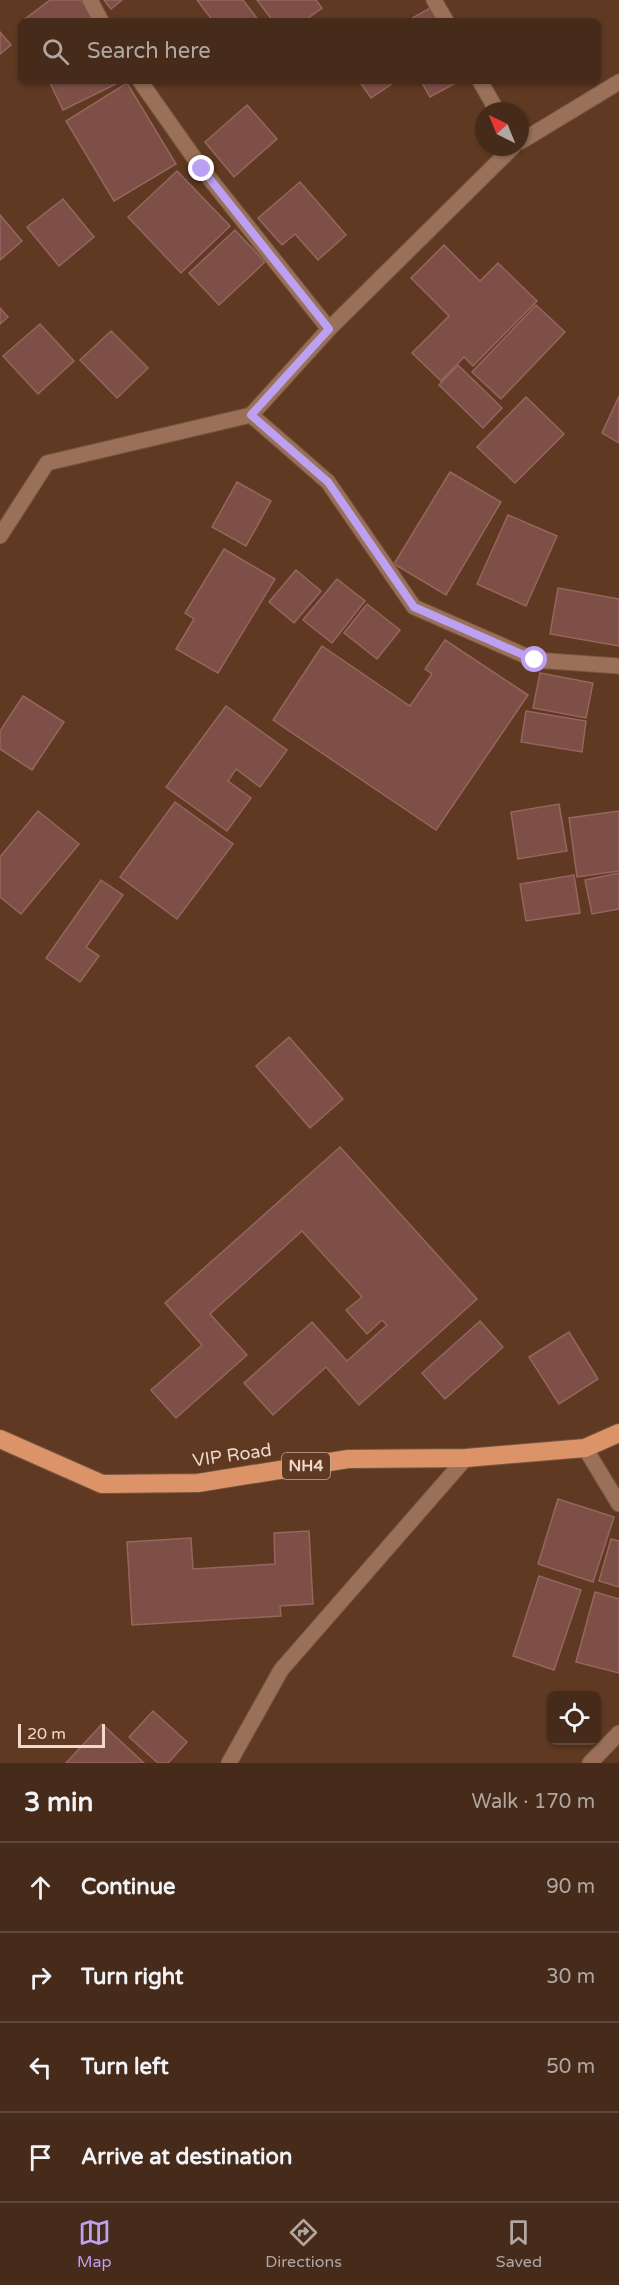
<!DOCTYPE html>
<meta charset="utf-8">
<style>
:root{--surface:#472b1a;--page:#513727;--text:#f1f3f6;--muted:#b0a7a2;--line:#5f4739;--accent:#bca0f2}
body{margin:0;font-family:"Varela Round",sans-serif;background:var(--page);color:var(--text)}
.controls{position:absolute;right:18px;bottom:18px;display:grid;overflow:hidden;border-radius:9px;box-shadow:0 2px 4px #0004}
.controls button{width:54px;height:54px;display:grid;place-items:center;padding:0;border:0;border-bottom:2px solid var(--line);background:var(--surface);color:var(--text);font:30px sans-serif}
.compass{position:absolute;left:475px;top:102px;width:54px;height:54px;border-radius:50%;background:var(--surface);box-shadow:0 2px 4px #0004;rotate:317deg}
.scale{position:absolute;left:18px;bottom:15px;width:87px;box-sizing:border-box;padding-left:6px;border:3px solid #f0d8cb;border-top:0;font-size:16px;line-height:21px;white-space:nowrap;color:#f0d8cb;-webkit-text-stroke:4px #5f3922;paint-order:stroke}
.stop{position:absolute;width:18px;height:18px;margin:-14px;border:4px solid #bca0f2;border-radius:50%;background:#fff}
.stop.end{background:#bca0f2;border-color:#fff;box-shadow:0 2px 6px #0008}
.list{margin:0;padding:0;list-style:none}
h2{display:flex;justify-content:space-between;align-items:center;height:78px;margin:0;padding:0 24px;font-size:26px}
h2 small{font-size:20px;font-weight:400;color:var(--muted)}
.list li{display:grid;grid-template-columns:39px 1fr auto;gap:18px;align-items:center;box-sizing:border-box;height:90px;padding:0 24px;border-top:2px solid var(--line)}
.list b{display:block;font-size:22px;white-space:nowrap}
.list em{font-size:20px;font-style:normal;color:var(--muted)}
.icon{flex:none;width:33px;height:33px;fill:none;stroke:currentColor;stroke-width:2;stroke-linecap:round;stroke-linejoin:round}
.map{position:relative;flex:none;width:619px;height:1763px;overflow:hidden}
.search{position:absolute;background:var(--surface);box-shadow:0 2px 4px #0004;left:18px;right:18px;top:18px;height:66px;display:flex;align-items:center;gap:15px;box-sizing:border-box;padding:0 21px;border-radius:9px;color:var(--muted);font-size:22px}
.sheet{height:438px;background:var(--surface)}
nav{display:flex;justify-content:space-around;align-items:center;box-sizing:border-box;height:84px;border-top:2px solid var(--line);background:var(--surface);font-size:16px;color:var(--muted)}
nav a{display:grid;justify-items:center;gap:3px}
nav .on{color:var(--accent)}
.map>svg:first-child{display:block}
.building{fill:#7d4f47;stroke:#96665e;stroke-width:1.5}
.lines{fill:none;stroke-linecap:round;stroke-linejoin:round}
.minor-casing{stroke:#765642;stroke-width:17}
.highway-casing{stroke:#765642;stroke-width:20}
.minor{stroke:#9a7058;stroke-width:15}
.highway{stroke:#dd9368;stroke-width:18}
.route{stroke:#bca0f2;stroke-width:8}
.labels{text-anchor:middle;dominant-baseline:central;stroke-width:5;stroke-linejoin:round;paint-order:stroke}
.shield{fill:#5f3922;stroke:#c4a898;stroke-width:1.5}
.shield-label{font-size:16px;font-weight:bold;fill:#f0d8cb}
.street-label{font-size:18px;fill:#f0d8cb;stroke:#5f3922}
</style>
<div class="map">
<svg width="619" height="1763" viewBox="0 0 619 1763">
<rect width="100%" height="100%" fill="#5f3922"/>
<g class="building">
<path d="M50,0H81L96,21L21,22Z"/>
<path d="M104,0H122L111,9Z"/>
<path d="M197,0H243L259,21H213Z"/>
<path d="M257,0H316L322,8L304,21H273Z"/>
<path d="M432,7L440,21H407Z"/>
<path d="M0,32L11,45L0,54Z"/>
<path d="M49,81H120V82L63,110Z"/>
<path d="M359,81H396L371,98Z"/>
<path d="M421,81H459L430,97Z"/>
<path d="M127,83L176,164L114,201L66,121Z"/>
<path d="M247,105L277,139L234,177L205,142Z"/>
<path d="M177,171L230,226L181,273L128,217Z"/>
<path d="M300,182L346,235L318,260L295,234L282,245L258,218Z"/>
<path d="M63,199L94,237L59,266L27,227Z"/>
<path d="M0,215L22,241L0,260Z"/>
<path d="M235,230L265,262L219,305L189,273Z"/>
<path d="M444,245L480,281L498,263L537,301L473,366L464,357L441,381L412,353L449,316L411,278Z"/>
<path d="M536,305L565,332L501,399L472,372Z"/>
<path d="M0,308L8,317L0,324Z"/>
<path d="M40,324L74,361L38,394L3,356Z"/>
<path d="M111,331L148,368L117,398L80,360Z"/>
<path d="M458,365L502,408L483,428L439,385Z"/>
<path d="M619,396V443L602,433Z"/>
<path d="M526,397L564,434L515,483L477,447Z"/>
<path d="M450,472L501,502L446,595L394,564Z"/>
<path d="M237,482L271,501L246,546L212,527Z"/>
<path d="M508,515L557,536L526,606L477,584Z"/>
<path d="M224,549L275,579L218,673L176,649L194,619L185,613Z"/>
<path d="M296,570L321,591L294,623L269,602Z"/>
<path d="M337,579L365,601L332,643L303,620Z"/>
<path d="M558,588L619,599V646L550,634Z"/>
<path d="M367,604L400,630L377,659L344,633Z"/>
<path d="M445,640L528,695L436,830L273,720L322,646L410,706L432,674L425,669Z"/>
<path d="M540,673L593,683L586,718L533,708Z"/>
<path d="M23,696L64,722L32,770L0,749V731Z"/>
<path d="M226,706L287,750L260,787L236,769L228,781L251,798L227,831L166,787Z"/>
<path d="M526,711L586,721L582,752L521,742Z"/>
<path d="M175,802L233,844L177,919L120,877Z"/>
<path d="M559,804L567,851L518,859L511,812Z"/>
<path d="M38,811L79,844L21,914L0,897V857Z"/>
<path d="M619,811V871L577,877L569,818Z"/>
<path d="M619,873V909L592,914L585,880Z"/>
<path d="M574,875L580,913L526,921L520,884Z"/>
<path d="M101,880L123,895L86,947L99,956L80,982L46,958Z"/>
<path d="M289,1037L343,1099L310,1128L256,1066Z"/>
<path d="M340,1147L477,1299L359,1405L326,1367L273,1415L244,1383L312,1322L347,1361L387,1325L382,1320L367,1334L346,1310L362,1297L302,1231L210,1314L247,1355L176,1418L151,1390L202,1345L165,1303Z"/>
<path d="M480,1321L503,1347L445,1399L422,1373Z"/>
<path d="M569,1332L598,1379L559,1404L529,1357Z"/>
<path d="M558,1499L614,1517L593,1582L538,1564Z"/>
<path d="M309,1531L313,1604L280,1606L281,1616L132,1625L127,1542L191,1538L193,1569L275,1564L274,1533Z"/>
<path d="M611,1539L619,1541V1587L599,1581Z"/>
<path d="M539,1576L581,1590L554,1670L513,1656Z"/>
<path d="M595,1592L619,1599V1673L576,1662Z"/>
<path d="M153,1711L187,1742L168,1763H158L129,1737Z"/>
<path d="M102,1724L144,1763H66Z"/>
</g>
<g class="lines">
<defs>
<g id="minor">
<path d="M90,0L101,21"/>
<path d="M434,0L446,21"/>
<path d="M140,81L202,169L329,329"/>
<path d="M480,81L497,111"/>
<path d="M520,142L619,82"/>
<path d="M513,147L329,329L251,415L328,482L414,607L535,660L619,666"/>
<path d="M0,536L47,463L251,415"/>
<path d="M585,1448L619,1504"/>
<path d="M229,1763L281,1670L466,1458"/>
<path d="M590,1763L619,1733"/>
</g>
<path id="highway" d="M0,1439L102,1484L198,1483L348,1459L466,1458L585,1448L619,1433"/>
</defs>
<use href="#minor" class="minor-casing"/>
<use href="#highway" class="highway-casing"/>
<use href="#minor" class="minor"/>
<use href="#highway" class="highway"/>
</g>
<g class="lines">
<path class="route" d="M202,169L329,329L251,415L328,482L414,607L535,660"/>
</g>
<g class="labels">
<rect class="shield" x="282" y="1453" width="48" height="26" rx="4.5"/>
<g class="shield-label">
<text x="306" y="1466">NH4</text>
</g>
<g class="street-label">
<text transform="translate(232 1455) rotate(-8)">VIP Road</text>
</g>
</g>
</svg>
<div class="controls">
<button><svg class="icon" aria-label="locate" viewBox="0 0 24 24"><circle cx="12" cy="12" r="6"/><path d="M12 2v4M12 18v4M2 12h4M18 12h4"/></svg></button>
</div>
<svg class="compass" viewBox="-18 -18 36 36"><path d="M0-13l5 13h-10z" fill="#e53935"/><path d="M0 13l5-13h-10z" fill="#b0a7a2"/></svg>
<div class="scale">20 m</div>
<div class="stop" style="left:535px;top:660px"></div>
<div class="stop end" style="left:202px;top:169px"></div>
<div class="search"><svg class="icon" aria-label="search" viewBox="0 0 24 24"><circle cx="10" cy="10" r="6"/><path d="M15 15l6 6"/></svg>Search here</div>
</div>
<section class="sheet">
<h2>3 min<small>Walk · 170 m</small></h2>
<ul class="list">
<li><svg class="icon" aria-label="ahead" viewBox="0 0 24 24"><path d="M12 20V5M6 11l6-6 6 6"/></svg><div><b>Continue</b></div><em>90 m</em></li>
<li><svg class="icon" aria-label="right" viewBox="0 0 24 24"><path d="M7 20v-9h11M14 6l5 5-5 5"/></svg><div><b>Turn right</b></div><em>30 m</em></li>
<li><svg class="icon" aria-label="left" viewBox="0 0 24 24"><path d="M17 20v-9H6M10 6l-5 5 5 5"/></svg><div><b>Turn left</b></div><em>50 m</em></li>
<li><svg class="icon" aria-label="arrive" viewBox="0 0 24 24"><path d="M6 21V4h12l-3 4 3 4H6"/></svg><div><b>Arrive at destination</b></div></li>
</ul>
</section>
<nav>
<a class="on"><svg class="icon" aria-label="map" viewBox="0 0 24 24"><path d="M3 6l6-2 6 2 6-2v14l-6 2-6-2-6 2zM9 4v14M15 6v14"/></svg>Map</a>
<a><svg class="icon" aria-label="directions" viewBox="0 0 24 24"><path d="M12 3l9 9-9 9-9-9zM9 14v-3h6M13 9l2 2-2 2"/></svg>Directions</a>
<a><svg class="icon" aria-label="saved" viewBox="0 0 24 24"><path d="M7 4h10v16l-5-4-5 4z"/></svg>Saved</a>
</nav>
